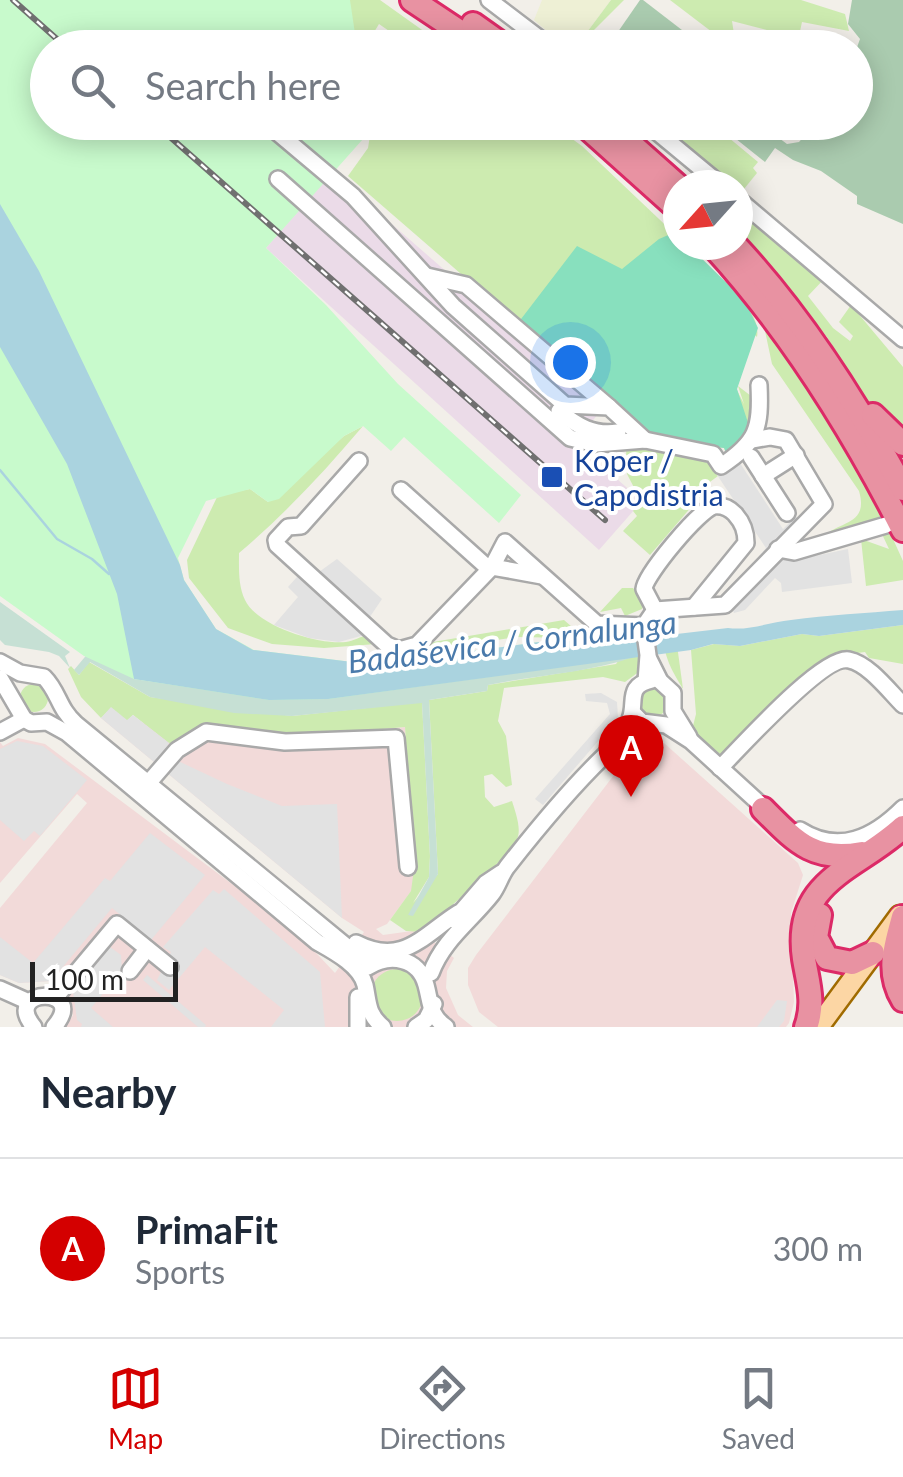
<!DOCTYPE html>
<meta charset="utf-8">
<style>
:root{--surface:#fff;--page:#f6f6f7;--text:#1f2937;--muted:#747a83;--line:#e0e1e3;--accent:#d40000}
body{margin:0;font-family:Lato,sans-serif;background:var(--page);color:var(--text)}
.compass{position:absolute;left:663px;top:170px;width:90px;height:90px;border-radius:50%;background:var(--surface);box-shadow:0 5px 25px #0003;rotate:243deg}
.scale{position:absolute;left:30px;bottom:25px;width:148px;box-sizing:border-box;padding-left:10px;border:5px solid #222;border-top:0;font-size:28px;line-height:35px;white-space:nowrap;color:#222;-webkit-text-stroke:8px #fff;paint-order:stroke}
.you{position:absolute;left:570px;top:362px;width:35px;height:35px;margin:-25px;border:8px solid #fff;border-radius:50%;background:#1a73e8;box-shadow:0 0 0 15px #1a73e833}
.badge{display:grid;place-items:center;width:65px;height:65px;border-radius:50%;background:var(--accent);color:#fff;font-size:32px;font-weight:700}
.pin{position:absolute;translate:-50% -82px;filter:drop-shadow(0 2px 5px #0008)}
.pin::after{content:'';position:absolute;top:52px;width:35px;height:30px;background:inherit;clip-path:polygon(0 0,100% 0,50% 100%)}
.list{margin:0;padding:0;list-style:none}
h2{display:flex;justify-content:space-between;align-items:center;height:130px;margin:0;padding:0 40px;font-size:42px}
h2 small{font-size:32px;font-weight:400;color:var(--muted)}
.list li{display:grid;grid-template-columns:65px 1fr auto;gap:30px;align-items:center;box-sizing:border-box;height:180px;padding:0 40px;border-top:2px solid var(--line)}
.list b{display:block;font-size:38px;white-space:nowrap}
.list p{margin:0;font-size:32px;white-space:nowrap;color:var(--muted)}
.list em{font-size:32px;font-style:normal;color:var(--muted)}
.icon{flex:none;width:55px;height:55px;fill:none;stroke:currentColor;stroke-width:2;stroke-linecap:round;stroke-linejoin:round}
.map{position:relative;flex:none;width:903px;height:1027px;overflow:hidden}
.search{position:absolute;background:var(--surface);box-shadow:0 5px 25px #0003;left:30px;right:30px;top:30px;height:110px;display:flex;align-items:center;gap:25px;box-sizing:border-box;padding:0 35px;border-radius:55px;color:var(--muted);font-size:38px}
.sheet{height:310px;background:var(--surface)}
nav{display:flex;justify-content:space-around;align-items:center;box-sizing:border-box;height:140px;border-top:2px solid var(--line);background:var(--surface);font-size:28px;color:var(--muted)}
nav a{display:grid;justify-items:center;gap:5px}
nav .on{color:var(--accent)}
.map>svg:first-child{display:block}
.commercial{fill:#f2dad9}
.industrial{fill:#ebdbe8}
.farmland{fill:#eef0d5}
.grass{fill:#cdebb0}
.wetland{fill:#c6e0d4}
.cemetery{fill:#aacbaf}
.park{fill:#c8facc}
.pitch{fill:#88e0be}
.parking{fill:#e2e2e2}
.water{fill:#aad3df}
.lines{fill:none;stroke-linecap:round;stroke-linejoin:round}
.stream{stroke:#aad3df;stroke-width:2.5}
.minor-casing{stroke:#a9a9a9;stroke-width:20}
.major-casing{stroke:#a06b00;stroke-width:25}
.highway-casing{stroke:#dc2a67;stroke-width:28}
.minor{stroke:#fff;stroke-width:15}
.major{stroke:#fcd6a4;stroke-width:20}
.highway{stroke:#e892a2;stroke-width:22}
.rail-casing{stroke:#707070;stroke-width:6}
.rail{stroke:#fff;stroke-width:2.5;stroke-dasharray:8;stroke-linecap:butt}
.transit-dot{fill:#1a4fb4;stroke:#fff;stroke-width:4}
.labels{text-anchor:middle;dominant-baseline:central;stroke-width:8;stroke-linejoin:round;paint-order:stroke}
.transit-label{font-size:30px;fill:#164399;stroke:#fff;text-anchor:start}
.water-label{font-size:32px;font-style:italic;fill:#4a7aab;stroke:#fff}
</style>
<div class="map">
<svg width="903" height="1027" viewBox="0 0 903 1027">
<rect width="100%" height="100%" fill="#f2efe9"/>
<g class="commercial">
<path d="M101,718L282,738L405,727L414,869L412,890L387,924L376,929L383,935L419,930L454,958L447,971L446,988L458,1015L473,1027H66L73,1015L67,992L51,981L19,983L0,975V908L87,803L77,794L0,883V742L3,746L18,738L45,744L236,887L303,939L335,973L364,932L342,918Z"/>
<path d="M664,743L798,863L803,875L791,913L794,1002L789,1023L786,1027H498L479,1012L468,985V968L476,955L637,745Z"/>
</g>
<path class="industrial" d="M332,172L603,408L575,442L642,501L599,550L266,248Z"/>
<path class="farmland" d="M542,0H611L576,47H565L534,20Z"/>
<g class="grass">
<path d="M293,0H380L446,47H383L392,33L379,24L365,47H357Z"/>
<path d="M611,0H624L587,37L590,47H576Z"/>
<path d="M670,0H801L845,14L849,31L802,22L799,36L794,37L732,21L734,34L731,42L712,32Z"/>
<path d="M429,122L550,123L582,146L678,237V245C702,265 763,303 757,337L664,247L744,404L738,386L755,399L756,424L728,457L724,448L668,441L618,410L348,176L368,148L372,123H414L426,126Z"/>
<path d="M687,123H711L758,162L753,168L757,173L744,189L728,180L676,136Z"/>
<path d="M750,217L825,278L808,296L833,328L850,341L853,336L839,322L851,305L903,367V438L872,410L827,337L738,231Z"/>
<path d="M761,312L845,445L882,518L824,536C840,521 869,525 859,491L772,364Z"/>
<path d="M363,426C324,472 285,514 239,553C239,568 238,586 245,600C257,626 319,645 346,642C353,641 361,637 368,634L377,642L427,643L564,620L579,633L586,626L599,633H638L640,671L625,682L603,677L504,688L498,721L506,736L512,785L506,787L492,774L484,776L485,797L494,807L512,801C515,811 522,829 517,839C509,858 440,915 422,932L406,931L390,920L411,891L414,869L405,727L282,738L213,727L176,745L169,743L133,715L127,721L111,708L101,718L81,697L68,669L71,666L79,675L89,662L150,697L292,716L422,702L430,856L429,877L413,903L438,874L429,700L487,691L488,685L616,664L634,639L516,637L470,644L405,662L383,659L376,644L324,648L272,644L228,628L189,578L187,560L218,495L250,489L268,502L344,436Z"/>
<path d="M626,448H646L703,455L700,460L709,463L718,476L703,487L705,491L650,555L623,531L637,516L633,511L641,501L627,474Z"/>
<path d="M888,528L903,561V580L866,586L861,539L889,549L881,532Z"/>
<path d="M622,588H633L644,602L642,609L625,616L621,608L600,612Z"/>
<path d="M668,617L674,623L683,689C668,665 660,648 664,618Z"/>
<path d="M903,625V664L869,658L865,652L827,657L723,754L714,753L692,730L696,714L691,650L714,644L740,646L802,634L819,636Z"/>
<circle cx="34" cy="698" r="14"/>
<circle cx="653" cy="703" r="14"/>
<circle cx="397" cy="995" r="26"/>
</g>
<g class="wetland">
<path d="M0,602L70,652L65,656L70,668L59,656L49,652L5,645L0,640Z"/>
<path d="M94,646L134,679L269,699L634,657C588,673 536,675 488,685L487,691L429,700L438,874L413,916L408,915L429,877L430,856L422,703L292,716L234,713L150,697L90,662L79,675L74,670Z"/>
</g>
<g class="cemetery">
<path d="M640,0H643L704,47H623L613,39Z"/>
<path d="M852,0H903V224L857,204V196L821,171L793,160L775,148L765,162L716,123H759L787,144L799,142L816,123L856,122V50L860,39L848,24Z"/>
</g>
<path class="park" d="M0,0H350L357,47L48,48V122L362,123L363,139L266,248L326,305L398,384L521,495L499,523L404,437L391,451L363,426L344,436L279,499L268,502L250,489L206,501L178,558L184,580L216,629L254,650L385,666L411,665L437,656L539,642L634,639V657L328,699L269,700L134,679L84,656L0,596Z"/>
<path class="pitch" d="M673,233L678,237V245H688L745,301L758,328L737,389L752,435L728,457L724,448L668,441L652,435L518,323L577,246L622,269L659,239Z"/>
<g class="parking">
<path d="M718,457L728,471L740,463L783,529L796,516L812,530L800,543L805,558L848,549L852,583L782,592L781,583L775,578L745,610L734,613L725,595L766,548L709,463Z"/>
<path d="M337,559L382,599L363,627L368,634L339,642L309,638L274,625L298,597L288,587L297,577H312Z"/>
<path d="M601,693L617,702L618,718L543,805L535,799L610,714L607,703L586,701L585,694Z"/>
<path d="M111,707L127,720L133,715L169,743L165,750L176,760L227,784L282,806L337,804L342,918L101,718Z"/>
<path d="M17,741L43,746L87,780L40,836L34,831L24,841L0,820V749Z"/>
<path d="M150,833L205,875L151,940L112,908L51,981L19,983L0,975V937L33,963L105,878L110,881Z"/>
<path d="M224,889L320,972L325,1027H271L284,1010L205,947L169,990L157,980L171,952L163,947L213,890L219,894Z"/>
<path d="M110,947L121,955L122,971L91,1008L113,1027H81L82,1024L77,1020L73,992Z"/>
<path d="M147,975L206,1025L205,1027H198L143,980Z"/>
<path d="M777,1000L787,1001L784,1021L779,1027H757Z"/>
</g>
<path class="water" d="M0,204L39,271L180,565L184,580L216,629L253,650L385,666L411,665L437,656L539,642L634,639L728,628C749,631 770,622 791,620C828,615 866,613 903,610V625L819,636L802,634L740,646L713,644L691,650L328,699L269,700L134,679L117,594L67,464L0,347Z"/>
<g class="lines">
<path class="stream" d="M0,470L57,539L92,559L109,574"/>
<defs>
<g id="minor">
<path d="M489,0L552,48"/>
<path d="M265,122L353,196L453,306L565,405L609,407L645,440"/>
<path d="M645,122L721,185"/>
<path d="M667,140L680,122"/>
<path d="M278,179L570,438L596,444L645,440L713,454L721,466C757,442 761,429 759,385"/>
<path d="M738,199L903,339"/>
<path d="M427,276L466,285L609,407"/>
<path d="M559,411C577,426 594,436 618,432"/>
<path d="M751,457L787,513"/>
<path d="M359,461L301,526L288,527L276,540L277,545L387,645L399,650L417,645L492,567L505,542L597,624L644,626"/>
<path d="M763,476L796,455"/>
<path d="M401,490L488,568"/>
<path d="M778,549L794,552L886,525"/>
<path d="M492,567L542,576"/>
<path d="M655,610L644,589C645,575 699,510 714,506C722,505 729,508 735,514C743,523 746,531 746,543L694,607"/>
<path d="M649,659L660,681L673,693V711L689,737"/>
<path d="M0,662L20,673L44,677C59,692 58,708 76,724L357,955L376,962"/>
<path d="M0,678L24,719L31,723L47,722L67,733L317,942C333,951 360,965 365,985C369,1003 367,1014 383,1027"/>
<path d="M646,681L648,655L644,626L655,610L725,605L824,504L786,440L770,437L752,440"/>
<path d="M633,713L642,722L666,725L691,741L771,814"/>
<path d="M630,719C637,702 625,686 652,680"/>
<path d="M0,732L24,719"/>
<path d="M720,768C741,747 824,654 849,660C869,664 889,691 903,705"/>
<path d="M151,780L177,750L206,732L285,742L396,738L408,867"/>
<path d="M800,830C839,855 874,837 903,808"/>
<path d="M454,920L486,883L501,873"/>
<path d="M356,943C403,967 423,935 458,913"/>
<path d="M368,967C390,953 419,958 426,985C431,1003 429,1015 446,1027"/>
<path d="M130,971L147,949"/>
<path d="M431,973C443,940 471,921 492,894C498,886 501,875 507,867C540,825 601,751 644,723"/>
<path d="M0,989L29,1002"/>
<path d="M55,998L117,924L170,967"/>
<path d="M34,1027C0,987 90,985 54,1027"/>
<path d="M358,1027V997"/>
<path d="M416,1027L426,1020L434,1004"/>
</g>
<path id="major" d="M818,1027L900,916"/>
<g id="highway">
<path d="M412,0L484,48"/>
<path d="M473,24L507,48"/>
<path d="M581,122L678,209"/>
<path d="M625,139L678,186"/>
<path d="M712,245C790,330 851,428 903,530"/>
<path d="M735,245C803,318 856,401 903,489"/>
<path d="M873,415L903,444"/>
<path d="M763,809C796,842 813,862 862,853"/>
<path d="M820,915L816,937L827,958L852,963L873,953"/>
<path d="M903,917C895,946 886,972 903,1000"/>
<path d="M806,1027C815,1003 808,983 804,959C792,879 857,870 903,827"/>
</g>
</defs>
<use href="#minor" class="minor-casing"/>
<use href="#major" class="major-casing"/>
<use href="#highway" class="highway-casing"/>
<use href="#minor" class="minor"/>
<use href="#major" class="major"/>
<use href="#highway" class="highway"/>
<defs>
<g id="rail">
<path d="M13,0L67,48"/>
<path d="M153,122L605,520"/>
</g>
</defs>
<use href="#rail" class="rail-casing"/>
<use href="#rail" class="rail"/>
</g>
<rect class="transit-dot" x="540" y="465" width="24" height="24" rx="5"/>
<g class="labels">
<g class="transit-label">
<text x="574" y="460">Koper /<tspan x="574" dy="34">Capodistria</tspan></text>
</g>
<g class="water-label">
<text transform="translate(512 641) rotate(-7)">Badaševica / Cornalunga</text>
</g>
</g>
</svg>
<svg class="compass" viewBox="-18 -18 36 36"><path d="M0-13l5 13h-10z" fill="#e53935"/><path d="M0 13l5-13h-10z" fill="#747a83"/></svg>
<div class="scale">100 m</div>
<div class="you"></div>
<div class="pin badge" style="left:631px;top:797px">A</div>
<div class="search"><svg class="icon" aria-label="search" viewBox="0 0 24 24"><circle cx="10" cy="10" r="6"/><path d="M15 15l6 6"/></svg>Search here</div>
</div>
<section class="sheet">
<h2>Nearby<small></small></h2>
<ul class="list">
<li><span class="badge">A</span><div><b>PrimaFit</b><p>Sports</p></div><em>300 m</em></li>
</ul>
</section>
<nav>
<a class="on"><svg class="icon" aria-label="map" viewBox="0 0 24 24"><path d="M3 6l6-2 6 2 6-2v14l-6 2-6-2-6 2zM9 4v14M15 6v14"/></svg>Map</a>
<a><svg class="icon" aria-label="directions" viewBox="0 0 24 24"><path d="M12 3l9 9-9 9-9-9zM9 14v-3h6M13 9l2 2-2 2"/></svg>Directions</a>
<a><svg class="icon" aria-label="saved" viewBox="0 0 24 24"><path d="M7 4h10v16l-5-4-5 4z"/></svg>Saved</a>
</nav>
